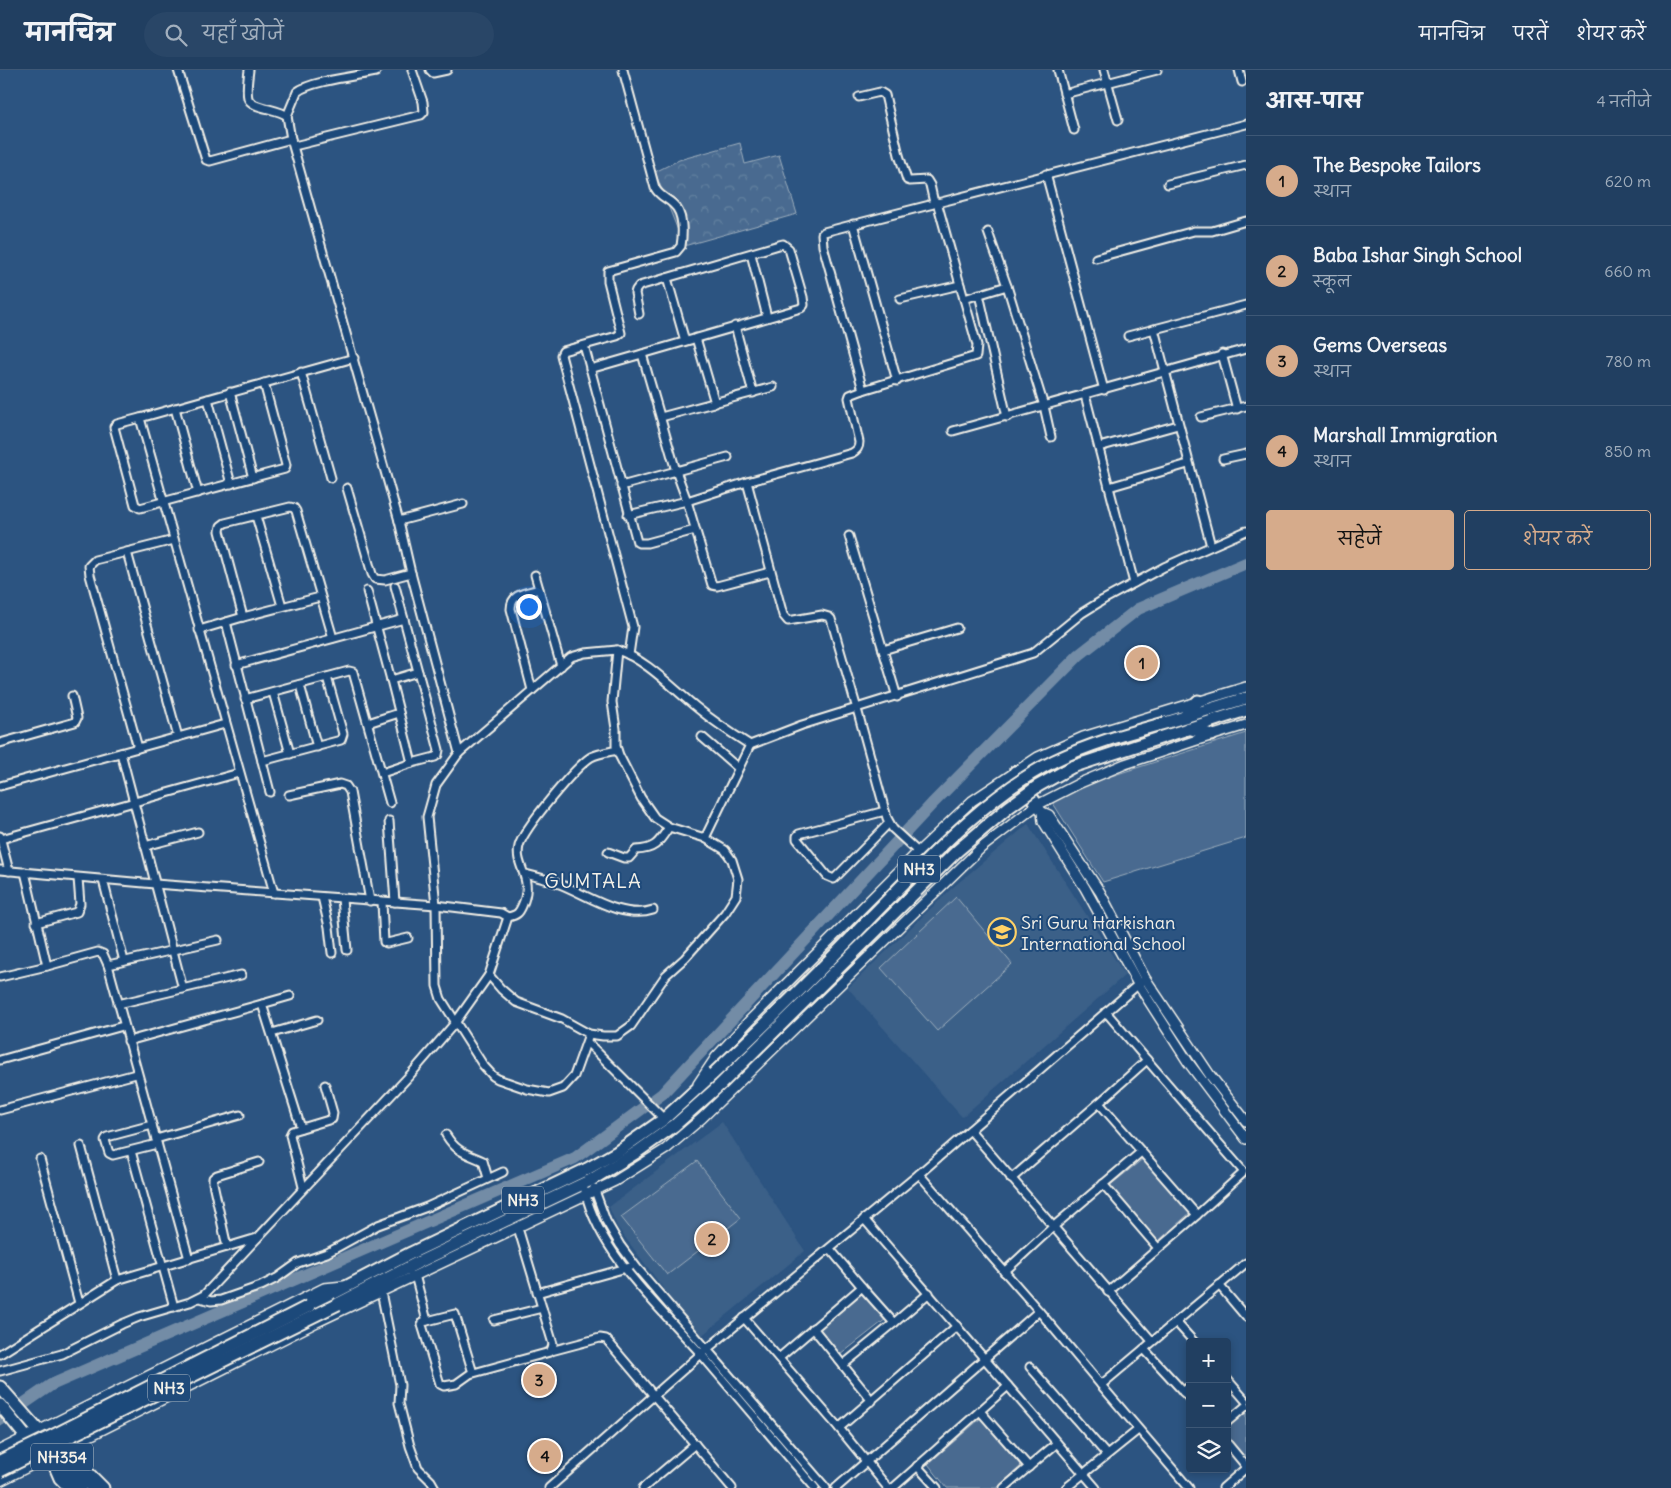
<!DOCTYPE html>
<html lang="hi">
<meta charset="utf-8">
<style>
:root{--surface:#213f61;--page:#294667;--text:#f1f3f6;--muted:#a2afbd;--line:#3e5876;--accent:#d6ab8b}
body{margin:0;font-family:Delius,"Playpen Sans Deva",sans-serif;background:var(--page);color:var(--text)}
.controls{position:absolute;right:15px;bottom:15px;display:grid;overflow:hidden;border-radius:5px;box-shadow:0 2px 8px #0003}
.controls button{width:45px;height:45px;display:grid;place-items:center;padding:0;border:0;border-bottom:1px solid var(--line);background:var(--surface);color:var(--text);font:25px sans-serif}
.you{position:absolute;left:528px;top:536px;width:18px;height:18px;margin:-12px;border:4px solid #fff;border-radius:50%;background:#1a73e8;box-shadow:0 0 0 8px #1a73e833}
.badge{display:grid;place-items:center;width:32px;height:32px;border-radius:50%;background:var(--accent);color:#111;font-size:16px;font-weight:700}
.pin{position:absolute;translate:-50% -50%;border:2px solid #fff;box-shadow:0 1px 5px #0006}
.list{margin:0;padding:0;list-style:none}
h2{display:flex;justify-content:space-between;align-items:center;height:65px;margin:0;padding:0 20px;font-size:21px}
h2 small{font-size:16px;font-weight:400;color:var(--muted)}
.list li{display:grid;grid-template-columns:32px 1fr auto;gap:15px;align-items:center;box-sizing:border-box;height:90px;padding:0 20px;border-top:1px solid var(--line)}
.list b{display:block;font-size:19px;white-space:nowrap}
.list p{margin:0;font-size:16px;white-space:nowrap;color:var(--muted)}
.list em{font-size:16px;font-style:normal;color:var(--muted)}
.actions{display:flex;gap:10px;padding:15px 20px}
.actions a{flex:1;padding:11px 0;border:1px solid var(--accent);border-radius:5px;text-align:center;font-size:18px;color:var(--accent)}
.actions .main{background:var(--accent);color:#111}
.icon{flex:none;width:28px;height:28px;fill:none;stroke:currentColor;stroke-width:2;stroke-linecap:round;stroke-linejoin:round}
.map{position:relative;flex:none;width:1246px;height:1418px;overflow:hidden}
header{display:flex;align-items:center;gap:30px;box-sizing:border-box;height:70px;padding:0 25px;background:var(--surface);border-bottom:1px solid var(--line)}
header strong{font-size:24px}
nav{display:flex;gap:28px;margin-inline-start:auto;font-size:18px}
.search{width:350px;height:45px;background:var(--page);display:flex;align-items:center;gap:12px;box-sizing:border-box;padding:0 18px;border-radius:28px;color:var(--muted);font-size:19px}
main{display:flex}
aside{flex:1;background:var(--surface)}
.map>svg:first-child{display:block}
.built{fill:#3b6088}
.green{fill:#496b90;stroke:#9eaebc}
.forest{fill:url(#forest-crowns);stroke:#9eaebc}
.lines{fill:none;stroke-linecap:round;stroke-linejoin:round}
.river{stroke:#738ca6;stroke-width:12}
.minor-casing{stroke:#f4f1e8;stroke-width:11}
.tertiary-casing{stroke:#f4f1e8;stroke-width:12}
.primary-casing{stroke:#f4f1e8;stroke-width:15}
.trunk-casing{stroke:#f4f1e8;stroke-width:15}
.minor{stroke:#1f4a7a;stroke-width:7}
.tertiary{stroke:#1f4a7a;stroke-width:9}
.primary{stroke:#1f4a7a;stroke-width:11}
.trunk{stroke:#1f4a7a;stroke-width:11}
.trunk-bridge-casing{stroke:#f4f1e8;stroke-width:15;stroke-linecap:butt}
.trunk-bridge{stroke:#1f4a7a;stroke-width:11}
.labels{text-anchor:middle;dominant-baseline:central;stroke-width:4;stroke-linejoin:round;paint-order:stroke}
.shield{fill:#1f4a7a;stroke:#b4bfc7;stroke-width:1}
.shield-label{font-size:16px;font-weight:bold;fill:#f4f1e8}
.poi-label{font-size:18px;fill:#f4f1e8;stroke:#1f4a7a;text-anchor:start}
.quarter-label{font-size:20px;letter-spacing:1px;fill:#f4f1e8;stroke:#1f4a7a}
</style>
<header>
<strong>मानचित्र</strong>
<div class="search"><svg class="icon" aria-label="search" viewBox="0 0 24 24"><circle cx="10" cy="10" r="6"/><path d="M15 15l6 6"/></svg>यहाँ खोजें</div>
<nav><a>मानचित्र</a><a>परतें</a><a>शेयर करें</a></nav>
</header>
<main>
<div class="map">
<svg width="1246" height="1418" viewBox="0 0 1246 1418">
<defs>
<pattern id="forest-crowns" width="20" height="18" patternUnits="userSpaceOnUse" patternTransform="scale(1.25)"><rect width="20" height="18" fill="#496b90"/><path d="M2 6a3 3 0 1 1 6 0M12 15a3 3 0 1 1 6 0" fill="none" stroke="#6481a0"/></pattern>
</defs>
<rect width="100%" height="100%" fill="#2c5481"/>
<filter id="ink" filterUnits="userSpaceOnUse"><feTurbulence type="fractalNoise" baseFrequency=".02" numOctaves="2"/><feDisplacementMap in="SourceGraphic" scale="10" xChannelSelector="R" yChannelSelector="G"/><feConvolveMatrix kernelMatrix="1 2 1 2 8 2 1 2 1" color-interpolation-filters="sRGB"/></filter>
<g filter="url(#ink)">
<g class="built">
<path d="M1028,754L1125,905L962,1047L848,918L951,819Z"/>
<path d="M722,1052L805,1181L700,1267L618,1158L609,1137Z"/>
</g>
<g class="green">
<path d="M1246,663V768L1103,812L1051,730L1105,708Z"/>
<path d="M956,827L1012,894L937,961L881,898Z"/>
<path d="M1144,1088L1191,1142L1156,1173L1108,1117Z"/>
<path d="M697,1091L741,1148L667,1205L621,1147Z"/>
<path d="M862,1223L886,1249L840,1285L819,1258Z"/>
<path d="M1246,1340V1389L1227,1366V1355Z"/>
<path d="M981,1348L1021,1396L997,1418H947L928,1394Z"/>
</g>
<path class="forest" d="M740,73L745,94L779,85L797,144L684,176L655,102L679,90Z"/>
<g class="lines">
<path class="river" d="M0,1350L51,1315L575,1088L662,1024L932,734L1079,585L1138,539L1246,493"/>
<defs>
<g id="minor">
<path d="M178,0L206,90L210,91L291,69"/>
<path d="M249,0C248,9 246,20 248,28C251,39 278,38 287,46"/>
<path d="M430,0L433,3L447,0"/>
<path d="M623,0L655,118C660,127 667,128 673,134C684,143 683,164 681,176L676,182L608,201V211L621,263L617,266L563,281L561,285L633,557L629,585"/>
<path d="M1058,0L1074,60"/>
<path d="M1104,0L1118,50"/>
<path d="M1239,0L1242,12"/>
<path d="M376,2C357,6 310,11 297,22L287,46L291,69L399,451L411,503L459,683"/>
<path d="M1064,24L1157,0"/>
<path d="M859,27L880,22L885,25L899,85L907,110L910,111L927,110L930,115L934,133"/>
<path d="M294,76L421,45L424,42L423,32L412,0"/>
<path d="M1046,104L1104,320"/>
<path d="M1168,114L1246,95"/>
<path d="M937,132L964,229"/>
<path d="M853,154L897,311"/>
<path d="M988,162L1007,216"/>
<path d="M751,184L767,247"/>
<path d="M1096,188L1194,161H1212L1246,151"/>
<path d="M667,208L685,271"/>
<path d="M979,224L1007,347"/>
<path d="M900,229L960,215"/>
<path d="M639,244L635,223L636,220L639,216L779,175L783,174L789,179L803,227L804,235L801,238L642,284L676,401L687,431L747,412L783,545L788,551L822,545L829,547L831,549L857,639L887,748L893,759L918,782"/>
<path d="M735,256L753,323"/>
<path d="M1154,259L1211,476"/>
<path d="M1128,266L1246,235"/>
<path d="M696,268L715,333"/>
<path d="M585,279L637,472L639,473H647L695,460"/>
<path d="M1222,284L1237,339"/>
<path d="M590,299L642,284"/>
<path d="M301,302L331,408"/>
<path d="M863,320L823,176L822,164L824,162L1246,54"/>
<path d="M230,322L253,408"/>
<path d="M1085,325L1134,513"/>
<path d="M208,329L231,414"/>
<path d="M175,338L198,423"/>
<path d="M661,347L773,317"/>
<path d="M1201,347L1246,336"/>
<path d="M140,348L117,354L114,357L135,435L140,438L285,399L286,395L264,313"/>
<path d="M953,361L1246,279"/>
<path d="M1099,377L1178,355"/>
<path d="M1223,389L1246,384"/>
<path d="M747,412L852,383C857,380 859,378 859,372L849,328L850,325L863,320L976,286L977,275L964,229L1007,216L1044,336L1051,367"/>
<path d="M621,416L728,387"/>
<path d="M1109,417L1188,394"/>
<path d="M347,418L372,504L375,509L385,510L411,503"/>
<path d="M628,445L687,431L712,515L717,516L770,502"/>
<path d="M256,446L282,536"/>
<path d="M399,451L463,434"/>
<path d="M849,466L897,627"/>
<path d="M127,482L178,667"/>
<path d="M535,505L561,596"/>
<path d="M395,516L439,680L438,685L435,687L412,693"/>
<path d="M367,521L391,610"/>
<path d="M320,527L243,547L220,461L221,456L225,453L290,437L294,438L296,441L333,568"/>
<path d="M226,552L270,722"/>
<path d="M199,560L243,547"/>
<path d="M883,580L957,558"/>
<path d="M236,595L404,549"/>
<path d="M300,615L317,677"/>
<path d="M532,620L511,539C511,523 527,523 539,519"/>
<path d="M273,622L290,684"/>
<path d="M245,629L349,601L353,602L390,733"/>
<path d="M368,653L399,643"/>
<path d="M702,667L738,698"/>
<path d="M0,673L75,652L77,648L72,626"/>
<path d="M138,678L90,505L89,496L95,490L174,470"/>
<path d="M121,683L183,919"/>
<path d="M262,691L341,670L343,664L327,607"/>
<path d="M382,703L412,693L391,610L418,602"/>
<path d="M0,716L225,654"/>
<path d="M289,725L340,714L346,716L350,722L370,831"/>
<path d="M885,741L799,764L797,766V769L827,806L834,809L889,753"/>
<path d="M389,751L395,832"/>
<path d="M0,766L9,801"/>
<path d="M705,768L750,675"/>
<path d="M1,769L239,703"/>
<path d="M145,776L198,762"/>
<path d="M608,782L624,788H629L636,780C656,779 659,772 669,757"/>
<path d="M0,800L155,814L436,835L501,843L508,847L489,905L501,919L516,932L562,949L589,964L603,966H617L631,956L666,905L685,888L725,843L736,826L738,809L732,790L725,780L705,768L669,757L655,748L641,728L619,685L616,676V659L612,632L617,580C647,590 672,618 696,637C713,651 731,663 750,675L802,655L1033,583L1082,543L1103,530L1164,497L1246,461"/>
<path d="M25,802L47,896L98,882L103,884L108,895"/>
<path d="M525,804C537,807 550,810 562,815C589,826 623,850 653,840"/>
<path d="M103,810L124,891"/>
<path d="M274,823L140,348L354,288"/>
<path d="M322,827L329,857L332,883"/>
<path d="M342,829L347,880"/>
<path d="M382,832L384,872L387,873L408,868"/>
<path d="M508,847C517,845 519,843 522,836C535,807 514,797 519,776C524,758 575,697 591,687C599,683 609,682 617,680"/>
<path d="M36,853L77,842L80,834L78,808"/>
<path d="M0,907L47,896"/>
<path d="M118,934L241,905"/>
<path d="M262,934L290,926"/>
<path d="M1106,942L1147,990"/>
<path d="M272,963L317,950"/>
<path d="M589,964L574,1006L563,1018L549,1023L527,1019L498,1009L493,1006L483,995L441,929L437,916L436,835L427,747L436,715L459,683L571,587L585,583L617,580"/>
<path d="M128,971L262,934L301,1058"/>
<path d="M587,972L664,1049"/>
<path d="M0,990L123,956"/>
<path d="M1099,1033L1147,990L1243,1101L1242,1104L1197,1145"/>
<path d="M0,1040L136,1004"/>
<path d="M152,1055L107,1067L105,1070L109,1083L113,1085L157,1074"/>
<path d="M970,1060L1152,1271"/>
<path d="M446,1065C457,1083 466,1083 483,1091L488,1108"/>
<path d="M156,1069L240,1045"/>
<path d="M81,1076L117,1210"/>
<path d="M131,1081L174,1237"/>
<path d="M40,1089L79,1233"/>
<path d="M919,1104L1039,1241"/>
<path d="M1011,1109L1099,1033L1197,1145L1108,1222"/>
<path d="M1103,1114L1158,1178"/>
<path d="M303,1117L290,1065L292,1061L332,1049L333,1043L325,1015"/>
<path d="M594,1118L606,1151L620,1175L637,1198L826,1418"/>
<path d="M585,1121C599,1183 660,1238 701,1284L919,1104L1141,912"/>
<path d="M864,1149L1096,1418"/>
<path d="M227,1177L213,1113V1108L217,1105L259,1092"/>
<path d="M830,1179L862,1217"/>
<path d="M189,1189L108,895L218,870"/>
<path d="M1004,1202L1053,1157L1141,1082"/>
<path d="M415,1205L427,1251"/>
<path d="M1219,1215L1246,1247"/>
<path d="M381,1222L400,1315L399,1333L410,1376L418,1398L431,1411L435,1418"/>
<path d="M537,1223L630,1197"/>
<path d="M200,1228L211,1231L221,1230L261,1216L277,1208L298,1193L327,1183L378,1155L427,1137L503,1102"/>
<path d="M744,1248L839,1358L888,1418"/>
<path d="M494,1250L542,1238"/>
<path d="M1176,1252L1194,1272"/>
<path d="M813,1258L872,1331"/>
<path d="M1144,1279L1190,1329"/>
<path d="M551,1281L600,1268L606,1269L732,1418"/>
<path d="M0,1284L117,1210L257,1168"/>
<path d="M779,1288L862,1217L894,1253L929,1223"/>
<path d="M843,1295L894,1253"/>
<path d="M1030,1297L1106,1384"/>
<path d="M0,1301L62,1284L122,1254L139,1247L190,1232L204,1225L410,1005L455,953L489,905"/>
<path d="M473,1303L455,1244L423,1252L422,1255L440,1314L444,1316L456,1314L470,1304L550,1282L552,1278L553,1274L518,1158"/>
<path d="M1227,1309L1246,1331"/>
<path d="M1183,1322L1190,1316"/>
<path d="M980,1341L1029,1397"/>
<path d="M1227,1352L1246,1336"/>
<path d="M839,1358L957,1256"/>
<path d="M1227,1373L1246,1396"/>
<path d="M917,1396L937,1418"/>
<path d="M549,1418L701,1284L815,1418"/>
<path d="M643,1418L695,1374"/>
<path d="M836,1418L1039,1241L1101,1315"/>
<path d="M893,1418L1008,1316"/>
<path d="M1004,1418L1057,1373"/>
<path d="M1066,1418L1138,1360"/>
<path d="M1189,1418L1101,1315L1246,1193"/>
<path d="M1223,1418L1246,1398"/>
</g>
<g id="tertiary">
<path d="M1037,735L1042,742L1043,751L1085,818L1138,914L1188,992L1246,1069"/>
<path d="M1042,742L1049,745L1100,822L1145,908L1210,1005L1246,1051"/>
<path d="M698,1014L716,987L749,951L918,782L972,731L1038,687L1083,667L1246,617"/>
<path d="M0,1380L324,1218L344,1216"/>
<path d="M0,1411L317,1252L615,1111L666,1079L702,1048L981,778L1037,735L1080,713L1125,694L1194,671L1246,655"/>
</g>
<g id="primary">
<path d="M63,1388L78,1393L103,1418"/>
<path d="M54,1394L60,1408L70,1418"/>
</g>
<g id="trunk">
<path d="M1185,646L1198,631"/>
<path d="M1165,653L1246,628"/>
<path d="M1188,658L1212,665"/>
<path d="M1169,665L1246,640"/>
<path d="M1015,702L1037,735"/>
<path d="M338,1234L417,1193L591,1110L637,1082L675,1055L721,1014"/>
<path d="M309,1236L411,1183L587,1099L617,1082L664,1049L713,1004"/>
<path d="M0,1317L58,1383L92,1418"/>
<path d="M0,1335L26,1367L80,1418"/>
</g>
</defs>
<use href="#minor" class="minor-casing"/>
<use href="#tertiary" class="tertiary-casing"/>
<use href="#primary" class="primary-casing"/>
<use href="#trunk" class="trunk-casing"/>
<use href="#minor" class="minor"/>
<use href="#tertiary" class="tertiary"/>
<use href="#primary" class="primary"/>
<use href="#trunk" class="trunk"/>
<defs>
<g id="trunk-bridge">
<path d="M713,1004C767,953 820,901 871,847C924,793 986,725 1054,691C1089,674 1128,663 1165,653"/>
<path d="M721,1014L957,781L1009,737L1038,716L1072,697L1169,665"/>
<path d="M0,1391L52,1366L309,1236"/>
<path d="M0,1401L338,1234"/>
</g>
</defs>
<use href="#trunk-bridge" class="trunk-bridge-casing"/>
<use href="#trunk-bridge" class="trunk-bridge"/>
</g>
</g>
<defs>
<symbol id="school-ring" viewBox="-11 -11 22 22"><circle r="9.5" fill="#1f4a7a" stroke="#ffd166" stroke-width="1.5"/><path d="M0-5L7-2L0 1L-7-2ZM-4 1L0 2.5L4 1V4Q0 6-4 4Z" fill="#ffd166"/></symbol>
</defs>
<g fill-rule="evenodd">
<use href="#school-ring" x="986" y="846" width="32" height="32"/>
</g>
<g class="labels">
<g class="shield">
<rect x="898" y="785.5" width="42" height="27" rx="4"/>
<rect x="502" y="1116.5" width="42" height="27" rx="4"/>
<rect x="148" y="1304.5" width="42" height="27" rx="4"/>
<rect x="31" y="1373.5" width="62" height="27" rx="4"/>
</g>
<g class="shield-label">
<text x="919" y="799">NH3</text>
<text x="523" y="1130">NH3</text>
<text x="169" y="1318">NH3</text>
<text x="62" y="1387">NH354</text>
</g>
<g class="poi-label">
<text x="1021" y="852">Sri Guru Harkishan<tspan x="1021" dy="21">International School</tspan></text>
</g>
<g class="quarter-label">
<text x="593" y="810">GUMTALA</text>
</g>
</g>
</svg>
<div class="controls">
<button>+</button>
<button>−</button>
<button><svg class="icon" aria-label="layers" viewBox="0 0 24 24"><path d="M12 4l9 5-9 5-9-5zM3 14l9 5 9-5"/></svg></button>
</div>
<div class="you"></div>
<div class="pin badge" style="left:1142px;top:593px">1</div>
<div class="pin badge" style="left:712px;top:1169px">2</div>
<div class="pin badge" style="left:539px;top:1310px">3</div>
<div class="pin badge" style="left:545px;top:1386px">4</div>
</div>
<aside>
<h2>आस-पास<small>4 नतीजे</small></h2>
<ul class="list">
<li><span class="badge">1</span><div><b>The Bespoke Tailors</b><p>स्थान</p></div><em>620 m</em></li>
<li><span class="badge">2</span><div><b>Baba Ishar Singh School</b><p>स्कूल</p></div><em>660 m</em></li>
<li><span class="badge">3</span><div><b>Gems Overseas</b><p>स्थान</p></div><em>780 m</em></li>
<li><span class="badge">4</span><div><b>Marshall Immigration</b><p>स्थान</p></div><em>850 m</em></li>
</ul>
<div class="actions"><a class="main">सहेजें</a><a>शेयर करें</a></div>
</aside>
</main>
